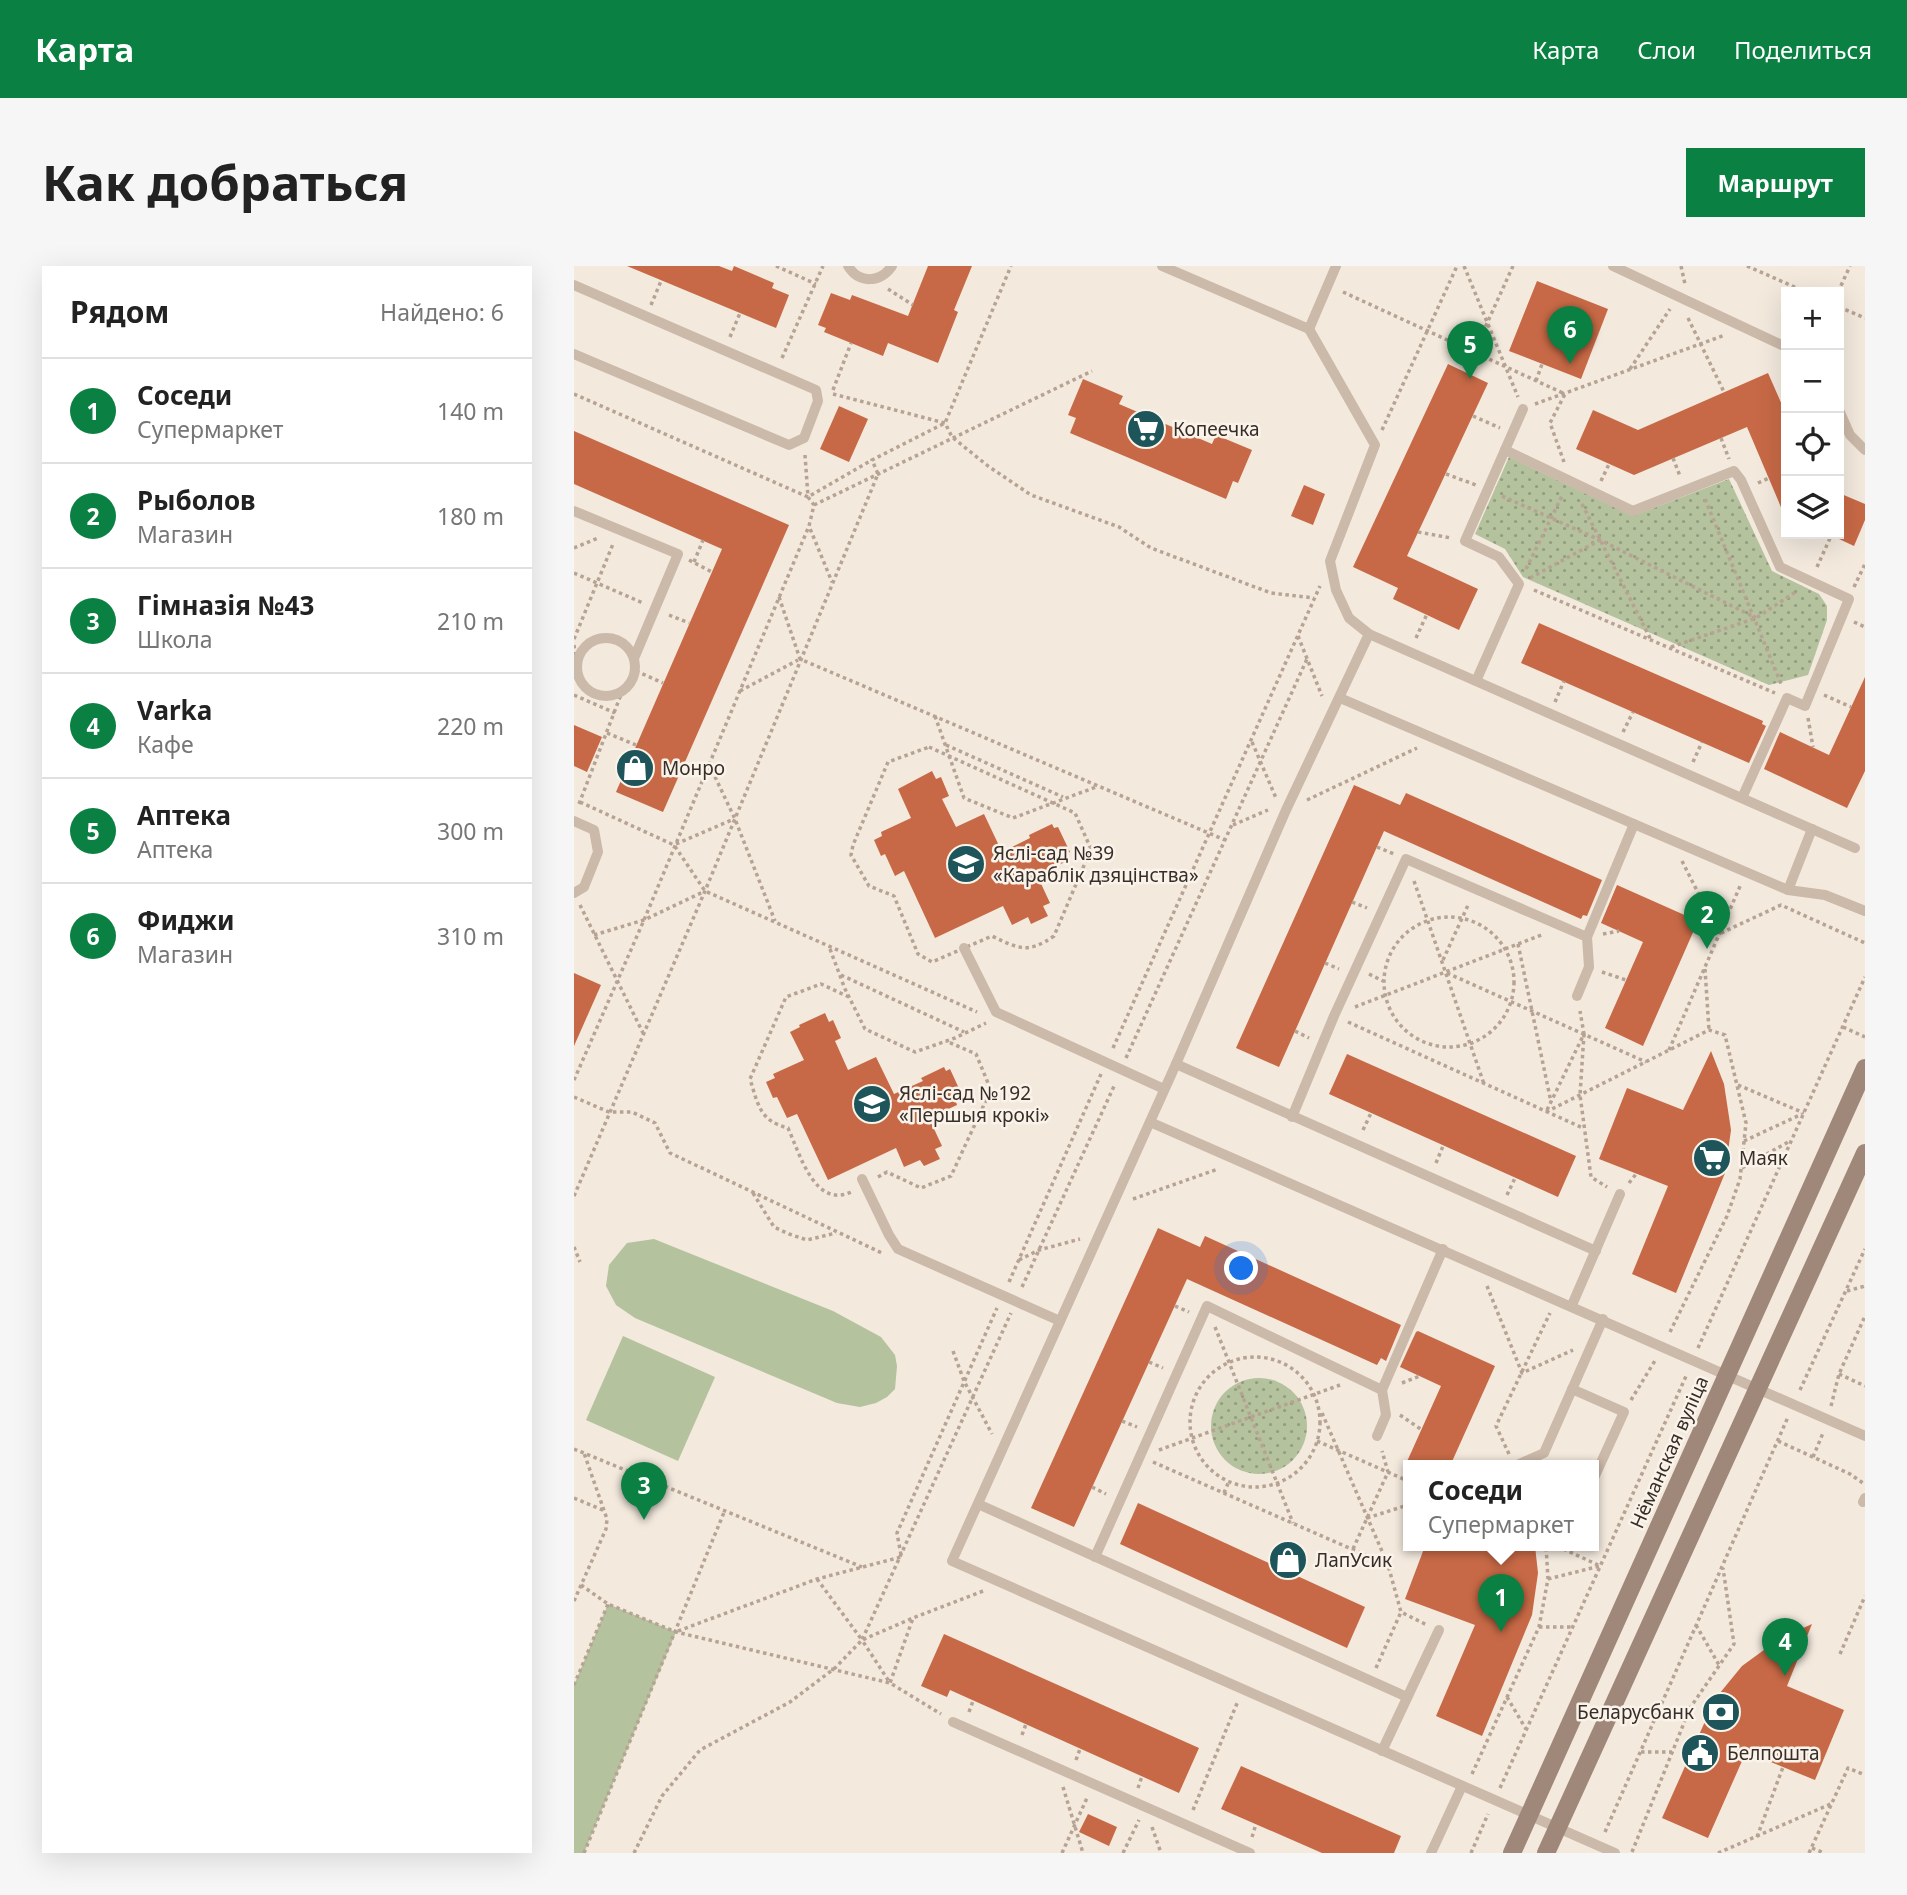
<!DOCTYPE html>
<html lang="ru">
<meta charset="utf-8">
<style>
:root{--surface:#fff;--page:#f6f6f6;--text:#222;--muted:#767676;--line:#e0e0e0;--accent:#0b8043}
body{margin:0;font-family:"Noto Sans",sans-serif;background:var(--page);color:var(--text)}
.controls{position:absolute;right:21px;top:21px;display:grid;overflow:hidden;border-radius:0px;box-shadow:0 7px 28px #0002}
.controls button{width:63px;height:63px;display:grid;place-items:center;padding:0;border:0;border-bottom:2px solid var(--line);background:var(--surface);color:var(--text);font:35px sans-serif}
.you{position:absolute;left:668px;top:1003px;width:24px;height:24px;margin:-18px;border:5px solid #fff;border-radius:50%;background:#1a73e8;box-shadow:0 0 0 10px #1a73e833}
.badge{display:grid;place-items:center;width:46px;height:46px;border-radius:50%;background:var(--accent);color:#fff;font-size:23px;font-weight:700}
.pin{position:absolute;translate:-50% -58px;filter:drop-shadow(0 2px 4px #0008)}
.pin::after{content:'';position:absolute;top:37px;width:24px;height:21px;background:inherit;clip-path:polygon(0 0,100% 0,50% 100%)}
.popup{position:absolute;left:829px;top:1194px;width:196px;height:91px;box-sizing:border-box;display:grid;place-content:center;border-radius:0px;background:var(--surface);filter:drop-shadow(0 2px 5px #0005);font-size:23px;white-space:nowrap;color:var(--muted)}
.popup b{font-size:26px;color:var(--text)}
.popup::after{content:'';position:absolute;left:50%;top:100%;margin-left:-14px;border:14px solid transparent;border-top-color:var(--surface)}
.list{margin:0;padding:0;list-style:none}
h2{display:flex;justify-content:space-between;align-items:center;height:91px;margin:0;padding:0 28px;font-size:30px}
h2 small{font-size:23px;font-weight:400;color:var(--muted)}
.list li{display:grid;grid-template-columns:46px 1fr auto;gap:21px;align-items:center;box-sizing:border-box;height:105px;padding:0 28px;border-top:2px solid var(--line)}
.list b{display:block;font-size:26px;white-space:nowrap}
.list p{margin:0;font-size:23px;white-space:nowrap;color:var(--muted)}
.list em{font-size:23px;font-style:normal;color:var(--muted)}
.icon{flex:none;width:38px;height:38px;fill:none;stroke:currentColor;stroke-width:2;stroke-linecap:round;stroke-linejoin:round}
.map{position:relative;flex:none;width:1291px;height:1587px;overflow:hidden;border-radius:0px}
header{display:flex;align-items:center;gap:42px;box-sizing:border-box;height:98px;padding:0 35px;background:var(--accent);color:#fff}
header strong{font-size:33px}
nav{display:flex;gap:38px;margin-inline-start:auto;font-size:24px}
.intro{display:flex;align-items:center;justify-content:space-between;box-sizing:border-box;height:168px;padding:0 42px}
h1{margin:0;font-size:49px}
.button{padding:18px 32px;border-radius:0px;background:var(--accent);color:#fff;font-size:24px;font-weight:700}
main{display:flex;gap:42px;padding:0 42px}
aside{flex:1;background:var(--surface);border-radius:0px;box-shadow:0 7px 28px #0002}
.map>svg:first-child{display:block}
.park{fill:url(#park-dots)}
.pitch{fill:#b4c29d}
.building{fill:#c76946}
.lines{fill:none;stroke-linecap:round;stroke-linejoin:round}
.path{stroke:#b7a393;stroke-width:3.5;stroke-dasharray:3.5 3.5;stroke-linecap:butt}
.service{stroke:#cbb9a9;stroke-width:10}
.secondary{stroke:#9f887a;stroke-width:18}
.labels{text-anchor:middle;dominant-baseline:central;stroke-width:5;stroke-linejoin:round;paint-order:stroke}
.poi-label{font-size:19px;fill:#382e29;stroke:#faf3ea;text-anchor:start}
.street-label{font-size:19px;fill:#382e29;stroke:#faf3ea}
</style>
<header>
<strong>Карта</strong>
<nav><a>Карта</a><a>Слои</a><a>Поделиться</a></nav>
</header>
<div class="intro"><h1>Как добраться</h1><a class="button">Маршрут</a></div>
<main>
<aside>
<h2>Рядом<small>Найдено: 6</small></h2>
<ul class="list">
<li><span class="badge">1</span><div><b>Соседи</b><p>Супермаркет</p></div><em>140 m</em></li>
<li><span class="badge">2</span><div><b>Рыболов</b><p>Магазин</p></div><em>180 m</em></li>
<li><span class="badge">3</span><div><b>Гімназія №43</b><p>Школа</p></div><em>210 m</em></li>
<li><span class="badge">4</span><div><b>Varka</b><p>Кафе</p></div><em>220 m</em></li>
<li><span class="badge">5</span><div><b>Аптека</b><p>Аптека</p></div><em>300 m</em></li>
<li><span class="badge">6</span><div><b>Фиджи</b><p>Магазин</p></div><em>310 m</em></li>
</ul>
</aside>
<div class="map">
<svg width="1291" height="1587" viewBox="0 0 1291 1587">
<defs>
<pattern id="park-dots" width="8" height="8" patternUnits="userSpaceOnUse" patternTransform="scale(1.75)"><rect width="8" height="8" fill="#b4c29d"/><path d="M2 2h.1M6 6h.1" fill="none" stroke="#939e80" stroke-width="1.8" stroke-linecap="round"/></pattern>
</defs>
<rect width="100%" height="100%" fill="#f3e9dd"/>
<g class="park">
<path d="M935,191L1059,250L1155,213L1198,305L1245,328L1253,340V354L1234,409L1195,419L949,311L931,283L901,268Z"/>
<circle cx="685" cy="1160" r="48"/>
</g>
<g class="pitch">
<path d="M80,973L259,1045L307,1071L321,1089L323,1100L321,1123L313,1131L302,1137L286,1141L263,1137L61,1052L42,1039L32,1020L35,999L53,977Z"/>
<path d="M49,1070L141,1111L104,1195L12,1154Z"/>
<path d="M34,1338L102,1366L10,1587H0V1419Z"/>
</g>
<g class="building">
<path d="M53,0H145L158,5L160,0L200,17L198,22L215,29L202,62Z"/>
<path d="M354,0H398L380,44L384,46L364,97L314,77L309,90L250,66L252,62L244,59L257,27L276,34L278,29L334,50Z"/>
<path d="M963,15L1034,43L1007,113L935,85Z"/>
<path d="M874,98L914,117L833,290L904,323L885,364L819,333L824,322L779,301Z"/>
<path d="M1194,107L1212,148V253L1173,161L1060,209L1002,183L1019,144L1064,164Z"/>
<path d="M509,113L549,130L545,138L638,178L642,169L678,184L664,217L659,215L652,233L496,167L502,152L494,149Z"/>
<path d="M265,140L294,153L275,196L246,183Z"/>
<path d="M0,165L215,259L89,546L42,526L148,283L0,218Z"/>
<path d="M730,219L751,228L739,259L717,250Z"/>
<path d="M1265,227L1291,238V254L1280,280L1265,273Z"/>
<path d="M965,357L1189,455L1188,458L1192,460L1175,497L947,397Z"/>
<path d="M1291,411V505L1273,542L1190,503L1206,466L1255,489Z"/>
<path d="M0,459L28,471L13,506L0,500Z"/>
<path d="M358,505L362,513L367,511L375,530L368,533L382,561L410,548L428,586L456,572L455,569L478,558L480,562L484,561L496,586L488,590L491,596L463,609L476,637L469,640L474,650L457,658L454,651L438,659L429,640L361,672L330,605L321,610L311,588L307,590L300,574L308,570L307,566L337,552L324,523Z"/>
<path d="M780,519L826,539L832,527L1028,614L1013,650L1009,649L1007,653L810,565L705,801L662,782Z"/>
<path d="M1043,619L1124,655L1069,780L1031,762L1069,676L1027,657Z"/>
<path d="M0,707L27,719L0,780Z"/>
<path d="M251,747L255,756L259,754L267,772L261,775L274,804L302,791L320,828L349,815L347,812L370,801L372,805L376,803L388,829L381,832L383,839L355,852L368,880L361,883L366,893L350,900L346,894L330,901L322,882L254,914L223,848L213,852L203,831L199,832L192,816L201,812L199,808L230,794L216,766L226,761L225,759Z"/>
<path d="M1137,785L1150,818L1157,864L1151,907L1102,1027L1058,1008L1094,920L1025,893L1053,822L1109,844Z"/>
<path d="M773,788L1002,890L984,931L755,828Z"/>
<path d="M584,962L626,981L631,970L827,1059L812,1095L807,1092L803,1099L613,1013L500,1261L457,1242Z"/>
<path d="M844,1065L921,1100L876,1200H831L867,1120L826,1101L842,1066Z"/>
<path d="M564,1237L791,1341L773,1382L546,1278Z"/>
<path d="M851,1280H961L964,1307L958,1349L908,1470L862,1450L901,1359L831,1333Z"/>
<path d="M1238,1358L1213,1420L1270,1444L1241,1514L1172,1486L1134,1572L1088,1552L1141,1433L1168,1400L1205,1373Z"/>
<path d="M370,1368L625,1482L605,1527L376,1424L373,1431L347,1420Z"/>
<path d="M667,1500L827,1570L820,1587H748L647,1543Z"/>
<path d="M514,1548L543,1561L535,1580L505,1566Z"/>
</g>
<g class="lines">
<g class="path">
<path d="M202,0L242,18"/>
<path d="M890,0L944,131"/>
<path d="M1107,0L1111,18"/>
<path d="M1173,0L1232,26"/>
<path d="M314,23L339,39"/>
<path d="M769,26L991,128L976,157L990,196"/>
<path d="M1264,26L1276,0"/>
<path d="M77,39L87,15"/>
<path d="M1265,41L1291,52"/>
<path d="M1114,52L1150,126"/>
<path d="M156,71L166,47"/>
<path d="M900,86L939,0"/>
<path d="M208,92L249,0"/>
<path d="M1056,103L1096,43"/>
<path d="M962,115L968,98"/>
<path d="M259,124L277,77"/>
<path d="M0,128L234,231L298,194"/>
<path d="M259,128L371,157L378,171L414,200L457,229L545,261L577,282L697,327L740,332"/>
<path d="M961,138L1151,69"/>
<path d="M899,150L926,162"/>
<path d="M808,164L883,0"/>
<path d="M1147,172L1155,193"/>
<path d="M231,189L234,231L240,239L235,260L258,316"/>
<path d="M1099,192L1106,210"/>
<path d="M872,208L902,219"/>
<path d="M1027,215L1035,198"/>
<path d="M1184,217L1195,212"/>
<path d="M928,230L1026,274L1182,352"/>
<path d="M1131,233L1208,420"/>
<path d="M1008,238L1077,374"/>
<path d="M240,239L518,105"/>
<path d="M844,266L877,272"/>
<path d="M0,282L24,272"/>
<path d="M115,294L138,306"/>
<path d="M120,296L129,274"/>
<path d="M1243,301L1257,270"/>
<path d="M952,303L989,228"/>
<path d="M0,307L69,337"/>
<path d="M956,312L1026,274"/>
<path d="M1280,321L1291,298"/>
<path d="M960,324L1201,427"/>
<path d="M205,331L226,393L651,574"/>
<path d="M95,349L115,357"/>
<path d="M1280,356L1291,361"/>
<path d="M724,370L748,430"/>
<path d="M842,372L853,348"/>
<path d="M0,373L39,278"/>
<path d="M0,379L4,410"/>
<path d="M1097,381L1182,352L1223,325"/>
<path d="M62,405L89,417"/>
<path d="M166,425L224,394"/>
<path d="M0,429L41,447"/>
<path d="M1250,429L1277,441"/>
<path d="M981,436L990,415"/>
<path d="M361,450L390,532L439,552L522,521"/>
<path d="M1234,452L1239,481"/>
<path d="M1049,466L1059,446"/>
<path d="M33,467L62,479"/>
<path d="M678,476L702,532"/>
<path d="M372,479L489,531"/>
<path d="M355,481L501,547L517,583L480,670C454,688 445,683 418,670L358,696L344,688L320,630L295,620L277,589L279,579L314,496Z"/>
<path d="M1119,496L1128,476"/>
<path d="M135,498L161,553L201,655"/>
<path d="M733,534L843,482"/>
<path d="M6,536L100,579L131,625L403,746"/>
<path d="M5,538L48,426"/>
<path d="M659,559L694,544"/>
<path d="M102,578L160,553"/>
<path d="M803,581L820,588"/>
<path d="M1108,595L1145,668L1207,639L1291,677"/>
<path d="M840,615L910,818"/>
<path d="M778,636L793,642"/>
<path d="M6,639L69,767"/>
<circle cx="875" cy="716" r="65"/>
<path d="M1029,668L1045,665"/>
<path d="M20,669L70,654L129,626"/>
<path d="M944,678L977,836"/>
<path d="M256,683L271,723L291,763L341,786L381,772L412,757"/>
<path d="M869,694L895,637"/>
<path d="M751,697L765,703"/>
<path d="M1131,703L1135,764"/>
<path d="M1028,706L1052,714"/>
<path d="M873,707L1072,796"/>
<path d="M795,708L809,715"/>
<path d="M267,709L390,766"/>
<path d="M275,731L247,718L212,731L176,813C184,839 186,855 214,862C226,888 241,945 279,925"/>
<path d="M781,741L970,668"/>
<path d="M774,756L1009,862"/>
<path d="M1269,761L1291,771"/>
<path d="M721,765L735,772"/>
<path d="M1010,768L1006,829L1017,911L1033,921"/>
<path d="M539,782L746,320"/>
<path d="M1095,784L1167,618"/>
<path d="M552,792L733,393"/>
<path d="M0,814L70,654L235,260"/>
<path d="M1164,819L1230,847"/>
<path d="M0,831L35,846H58L81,857L96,887L308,987"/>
<path d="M973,844L1010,768L1006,745"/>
<path d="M972,846L1135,764L1151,769L1172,857L1166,913L1153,950L1095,1068"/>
<path d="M789,864L797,847"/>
<path d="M1170,875L1228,848"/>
<path d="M862,897L869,880"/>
<path d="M1168,902L1216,875"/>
<path d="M304,911L313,906L347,922L377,910L415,828L414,817L402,788L372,775"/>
<path d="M1055,917L1062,908"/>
<path d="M179,927L200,961L215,968L233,974L262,967"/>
<path d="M933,929L941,912"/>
<path d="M0,930L131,625L304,208L298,194L371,157L437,0"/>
<path d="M559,933L644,903"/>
<path d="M0,981L6,996"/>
<path d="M445,994L465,984L506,973"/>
<path d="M435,1016L527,808"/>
<path d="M913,1020L948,1107L999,1084"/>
<path d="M448,1021L541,818"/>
<path d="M1273,1025L1291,1020"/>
<path d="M601,1040L615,1046"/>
<path d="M641,1061L719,1257"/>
<path d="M1124,1082L1291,711"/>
<path d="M379,1085L390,1115L418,1168"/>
<circle cx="681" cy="1156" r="65"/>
<path d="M575,1096L589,1102"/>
<path d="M1265,1108L1291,1120"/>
<path d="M828,1117L846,1110"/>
<path d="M1226,1124L1291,983"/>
<path d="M1057,1134L1082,1093"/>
<path d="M1257,1140L1265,1108L1291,1050"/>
<path d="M748,1147L814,1299L827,1346L853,1359"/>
<path d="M826,1149L848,1164"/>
<path d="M548,1155L563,1161"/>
<path d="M743,1175L834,1215"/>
<path d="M1204,1175L1276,1208L1289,1217"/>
<path d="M0,1183L288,1301"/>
<path d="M585,1184L766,1119"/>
<path d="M935,1188L922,1160L976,1047"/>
<path d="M1239,1191L1249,1167"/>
<path d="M579,1196L814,1299"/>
<path d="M518,1221L532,1228"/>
<path d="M650,1227L655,1215"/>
<path d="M0,1232L31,1245"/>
<path d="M793,1252L834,1239"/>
<path d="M983,1280L1024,1299"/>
<path d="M779,1283L814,1206L808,1185"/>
<path d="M327,1289L323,1267L423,1042"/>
<path d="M243,1313L288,1374L339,1352"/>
<path d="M974,1313L1026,1300"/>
<path d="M7,1319L34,1338L102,1366L316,1417L367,1448"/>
<path d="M409,1325L339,1352L316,1417L288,1374L437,1047"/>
<path d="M0,1335L32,1263L33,1253L10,1187"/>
<path d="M1122,1359L1145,1399"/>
<path d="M965,1361H998"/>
<path d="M104,1365L243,1313L327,1291"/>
<path d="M1266,1388L1291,1330"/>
<path d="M802,1402L827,1346"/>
<path d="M0,1419L34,1338"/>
<path d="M933,1431L952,1463"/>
<path d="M395,1446L399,1435"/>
<path d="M448,1469L452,1458"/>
<path d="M1067,1486H1098"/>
<path d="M502,1494L506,1483"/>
<path d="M898,1508L965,1361L974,1313L972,1280"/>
<path d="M489,1521L509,1587"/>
<path d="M564,1522L568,1510"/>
<path d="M926,1522L1113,1108"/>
<path d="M619,1544L664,1435"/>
<path d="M578,1561L587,1587"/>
<path d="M1031,1566L1214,1151"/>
<path d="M678,1571L682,1558"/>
<path d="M1183,1571L1209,1501"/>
<path d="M1238,1582L1250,1587"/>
<path d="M1058,1586L1116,1442L1160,1378L1149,1302"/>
<path d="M10,1587L151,1244"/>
<path d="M60,1587L88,1530L126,1484L216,1436L261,1402L288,1374"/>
<path d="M488,1587L513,1532"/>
<path d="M549,1587L565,1554"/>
<path d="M897,1587L914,1548"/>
<path d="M1144,1587L1259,1537"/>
<path d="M1235,1587L1274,1502L1291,1509"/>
</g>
<g class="service">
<path d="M274,0C285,18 306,17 318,0"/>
<path d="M588,0L735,63L801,179L756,295L762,324L775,352L795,368L1281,582"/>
<path d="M1039,0L1212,81"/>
<path d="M0,19L242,124L244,135L230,172L215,179L0,88"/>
<path d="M735,63L762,0"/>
<path d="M1265,144L1276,169L1291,184"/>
<path d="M931,184L1059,245L1160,205L1167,214L1206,301L1275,333L1231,440L1213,432L1168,532"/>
<path d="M0,245L104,288L61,390"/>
<path d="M795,368L712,544L602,798L378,1295L1041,1587"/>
<circle cx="32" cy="401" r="29"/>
<path d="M902,415L945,318L925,291L891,275L949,143"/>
<path d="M766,432L1214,624L1251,629L1291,645"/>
<path d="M0,555L20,564L24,586L10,621L0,627"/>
<path d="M1214,624L1238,563"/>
<path d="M1013,671L1060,558"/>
<path d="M390,682L422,746L590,823"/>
<path d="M602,798L1022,985"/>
<path d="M718,851L760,750L832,593L1013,671L1015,701L1003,730"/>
<path d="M576,856L1291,1170"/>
<path d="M288,913L315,969L324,983L486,1055"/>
<path d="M998,1039L1046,928"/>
<path d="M998,1123L1050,1146L1020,1212"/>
<path d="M808,1124L869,983"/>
<path d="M941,1200L970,1187L1029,1053"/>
<path d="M1289,1236L1291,1232"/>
<path d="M404,1238L833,1431"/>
<path d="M521,1291L633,1040L808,1124L812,1149L803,1170"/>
<path d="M379,1456L676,1587"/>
<path d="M808,1485L865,1364"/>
<path d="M857,1587L888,1520"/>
</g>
<g class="secondary">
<path d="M938,1587L1291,802"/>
<path d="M972,1587L1291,887"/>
</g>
</g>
<defs>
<symbol id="supermarket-disc" viewBox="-11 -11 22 22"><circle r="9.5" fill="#1d555a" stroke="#faf3ea"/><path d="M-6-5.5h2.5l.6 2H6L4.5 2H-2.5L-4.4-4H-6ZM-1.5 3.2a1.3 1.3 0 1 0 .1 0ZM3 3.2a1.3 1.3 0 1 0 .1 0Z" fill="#fff"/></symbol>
<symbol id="shop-disc" viewBox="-11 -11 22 22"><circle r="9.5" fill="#1d555a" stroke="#faf3ea"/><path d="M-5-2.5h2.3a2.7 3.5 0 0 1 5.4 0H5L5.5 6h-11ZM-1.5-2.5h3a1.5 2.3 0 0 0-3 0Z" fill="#fff"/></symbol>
<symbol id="school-disc" viewBox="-11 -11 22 22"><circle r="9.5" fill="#1d555a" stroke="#faf3ea"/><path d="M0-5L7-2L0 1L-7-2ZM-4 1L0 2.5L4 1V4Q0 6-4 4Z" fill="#fff"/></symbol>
<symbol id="bank-disc" viewBox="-11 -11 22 22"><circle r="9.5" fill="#1d555a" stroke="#faf3ea"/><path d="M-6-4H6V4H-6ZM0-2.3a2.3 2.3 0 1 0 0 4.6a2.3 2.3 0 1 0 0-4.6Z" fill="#fff"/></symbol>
<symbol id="civic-disc" viewBox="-11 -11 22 22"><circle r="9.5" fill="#1d555a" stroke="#faf3ea"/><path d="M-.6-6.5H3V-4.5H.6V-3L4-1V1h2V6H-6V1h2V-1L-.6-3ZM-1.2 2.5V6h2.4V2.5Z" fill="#fff"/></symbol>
</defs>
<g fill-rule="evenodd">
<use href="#supermarket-disc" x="550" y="141" width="44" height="44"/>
<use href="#shop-disc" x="39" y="480" width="44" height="44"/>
<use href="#school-disc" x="370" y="576" width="44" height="44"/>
<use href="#school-disc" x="276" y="816" width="44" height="44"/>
<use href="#supermarket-disc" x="1116" y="870" width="44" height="44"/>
<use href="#shop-disc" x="692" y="1272" width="44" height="44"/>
<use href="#bank-disc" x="1125" y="1424" width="44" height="44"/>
<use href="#civic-disc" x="1104" y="1465" width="44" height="44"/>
</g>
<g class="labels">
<g class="poi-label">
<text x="599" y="163">Копеечка</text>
<text x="88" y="502">Монро</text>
<text x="419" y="587">Яслі-сад №39<tspan x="419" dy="22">«Караблік дзяцінства»</tspan></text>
<text x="325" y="827">Яслі-сад №192<tspan x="325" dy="22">«Першыя крокі»</tspan></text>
<text x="1165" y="892">Маяк</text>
<text x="741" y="1294">ЛапУсик</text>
<text x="1120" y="1446" text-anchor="end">Беларусбанк</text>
<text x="1153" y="1487">Белпошта</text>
</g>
<g class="street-label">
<text transform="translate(1095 1186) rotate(-66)">Нёманская вуліца</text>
</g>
</g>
</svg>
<div class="controls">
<button>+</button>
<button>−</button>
<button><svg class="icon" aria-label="locate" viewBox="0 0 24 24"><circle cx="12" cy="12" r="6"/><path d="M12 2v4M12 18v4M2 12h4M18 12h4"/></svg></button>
<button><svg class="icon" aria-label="layers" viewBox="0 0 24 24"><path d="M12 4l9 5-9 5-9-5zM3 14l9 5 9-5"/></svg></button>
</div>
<div class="you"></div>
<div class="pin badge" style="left:927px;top:1366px">1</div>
<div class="popup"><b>Соседи</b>Супермаркет</div>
<div class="pin badge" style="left:1133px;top:683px">2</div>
<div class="pin badge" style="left:70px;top:1254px">3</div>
<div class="pin badge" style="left:1211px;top:1410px">4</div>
<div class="pin badge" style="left:896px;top:113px">5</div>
<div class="pin badge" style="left:996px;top:98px">6</div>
</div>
</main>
